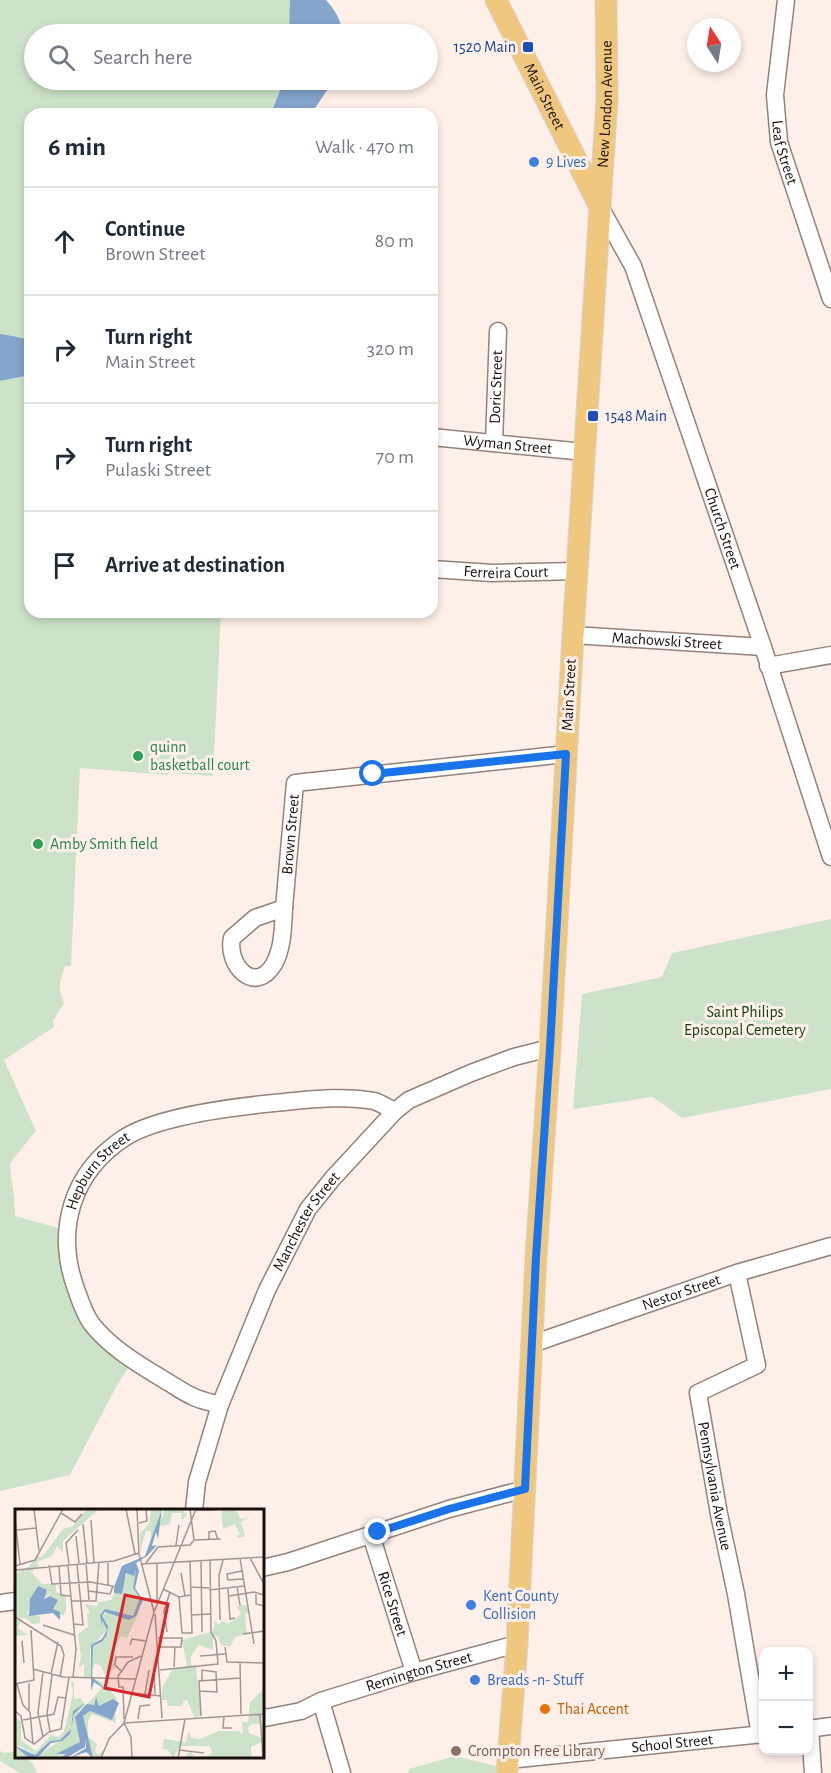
<!DOCTYPE html>
<meta charset="utf-8">
<style>
:root{--surface:#fff;--page:#f6f6f7;--text:#1f2937;--muted:#747a83;--line:#e0e1e3}
body{margin:0;font-family:"Alegreya Sans",sans-serif;background:var(--page);color:var(--text)}
.controls{position:absolute;right:18px;bottom:18px;display:grid;overflow:hidden;border-radius:12px;box-shadow:0 3px 9px #0003}
.controls button{width:54px;height:54px;display:grid;place-items:center;padding:0;border:0;border-bottom:2px solid var(--line);background:var(--surface);color:var(--text);font:30px sans-serif}
.compass{position:absolute;left:687px;top:18px;width:54px;height:54px;border-radius:50%;background:var(--surface);box-shadow:0 3px 9px #0003;rotate:348deg}
.stop{position:absolute;width:18px;height:18px;margin:-14px;border:4px solid #1a73e8;border-radius:50%;background:#fff}
.stop.end{background:#1a73e8;border-color:#fff;box-shadow:0 2px 6px #0008}
.list{margin:0;padding:0;list-style:none}
h2{display:flex;justify-content:space-between;align-items:center;height:78px;margin:0;padding:0 24px;font-size:26px}
h2 small{font-size:20px;font-weight:400;color:var(--muted)}
.list li{display:grid;grid-template-columns:39px 1fr auto;gap:18px;align-items:center;box-sizing:border-box;height:108px;padding:0 24px;border-top:2px solid var(--line)}
.list b{display:block;font-size:22px;white-space:nowrap}
.list p{margin:0;font-size:20px;white-space:nowrap;color:var(--muted)}
.list em{font-size:20px;font-style:normal;color:var(--muted)}
.icon{flex:none;width:33px;height:33px;fill:none;stroke:currentColor;stroke-width:2;stroke-linecap:round;stroke-linejoin:round}
.map{position:relative;flex:none;width:831px;height:1773px;overflow:hidden}
.search{position:absolute;background:var(--surface);box-shadow:0 3px 9px #0003;left:24px;top:24px;width:414px;height:66px;display:flex;align-items:center;gap:15px;box-sizing:border-box;padding:0 21px;border-radius:33px;color:var(--muted);font-size:22px}
.panel{position:absolute;background:var(--surface);box-shadow:0 3px 9px #0003;left:24px;top:108px;width:414px;height:510px;border-radius:18px}
.map>svg:first-child{display:block}
.green{fill:#cde3c9}
.water{fill:#84a5cc}
.lines{fill:none;stroke-linecap:round;stroke-linejoin:round}
.river{stroke:#84a5cc;stroke-width:28}
.minor-casing{stroke:#968177;stroke-width:19}
.major-casing{stroke:#d5d4d3;stroke-width:23}
.minor{stroke:#fff;stroke-width:16}
.major{stroke:#f0c77f;stroke-width:21}
.route{stroke:#1a73e8;stroke-width:8}
.transit-dot{fill:#1a4fb4;stroke:#fef0e9;stroke-width:2}
.shop-dot{fill:#3f7fe0;stroke:#fef0e9;stroke-width:2}
.leisure-dot{fill:#2e9e5b;stroke:#fef0e9;stroke-width:2}
.food-dot{fill:#e8710a;stroke:#fef0e9;stroke-width:2}
.education-dot{fill:#8d6e63;stroke:#fef0e9;stroke-width:2}
.labels{text-anchor:middle;dominant-baseline:central;stroke-width:6;stroke-linejoin:round;paint-order:stroke}
.transit-label{font-size:16px;fill:#164399;stroke:#fef0e9;text-anchor:end}
.street-label{font-size:16px;fill:#18100c;stroke:#fef0e9}
.shop-label{font-size:16px;fill:#366cbe;stroke:#fef0e9;text-anchor:start}
.leisure-label{font-size:16px;fill:#27864d;stroke:#fef0e9;text-anchor:start}
.park-label{font-size:16px;fill:#12420c;stroke:#fef0e9}
.food-label{font-size:16px;fill:#c56008;stroke:#fef0e9;text-anchor:start}
.education-label{font-size:16px;fill:#785e54;stroke:#fef0e9;text-anchor:start}
.inset-road{fill:none;stroke:#a29691;stroke-width:1.5}
.view{fill:#d62828;fill-opacity:0.15;stroke:#d62828;stroke-width:3}
.inset-edge{fill:none;stroke:#18100c;stroke-width:3}
</style>
<div class="map">
<svg width="831" height="1773" viewBox="0 0 831 1773">
<rect width="100%" height="100%" fill="#fef0e9"/>
<g class="green">
<path d="M0,0H290L291,2L289,34H34V80H284L271,114H30V351L0,348Z"/>
<path d="M30,375V612H221L213,776L169,773L168,775L80,768L71,966H65C60,983 57,985 64,1003L53,1021L54,1027L4,1060L36,1131L10,1163C11,1181 15,1197 15,1216L62,1229L88,1314L134,1359L116,1387L70,1475L0,1491V381Z"/>
<path d="M831,919V1089L682,1118L653,1097L573,1109L582,994L662,977L672,953Z"/>
<path d="M0,1751L4,1753L16,1751V1756C29,1757 33,1762 37,1773H20L0,1761Z"/>
<path d="M455,1756L505,1768L506,1773H408L409,1769Z"/>
</g>
<g class="water">
<path d="M290,0H326C335,10 342,21 342,34H289Z"/>
<path d="M284,80H334L311,114H271Z"/>
<path d="M0,348L30,351V375L0,381Z"/>
</g>
<g class="lines">
<path class="river" d="M0,348L30,354"/>
<defs>
<g id="minor">
<path id="s1" d="M786,0L775,95L779,142L831,299"/>
<path id="s2" d="M600,207L633,266L763,647L831,857"/>
<path id="s3" d="M432,437L584,452"/>
<path id="s4" d="M494,443L498,331"/>
<path id="s5" d="M432,569L492,573L577,571"/>
<path id="s6" d="M573,635L763,647"/>
<path d="M768,666L831,655"/>
<path id="s7" d="M284,908L295,783L566,754"/>
<path d="M284,908C283,927 283,948 274,964C255,996 226,965 232,938L255,918Z"/>
<path id="s8" d="M737,1273L757,1365L698,1393L719,1514L736,1594L760,1735"/>
<path id="s9" d="M532,1344L737,1273L831,1246"/>
<path id="s10" d="M220,1405C211,1402 202,1401 194,1397C184,1393 175,1386 166,1381C140,1365 110,1348 91,1323C84,1313 80,1300 76,1289C55,1231 71,1173 124,1138C158,1116 234,1107 274,1103C306,1100 343,1095 374,1101C381,1103 388,1108 395,1111"/>
<path id="s11" d="M194,1510L197,1482L220,1405L267,1290L308,1209L333,1178L395,1111L409,1100L471,1073L514,1057L550,1048"/>
<path id="s12" d="M371,1535L414,1672"/>
<path d="M262,1568L288,1562L449,1509L525,1489"/>
<path d="M0,1603L16,1601"/>
<path d="M321,1701L342,1773"/>
<path id="s13" d="M262,1716L265,1718L301,1711L321,1701L414,1672L517,1644"/>
<path d="M810,1728L813,1773"/>
<path d="M808,1729L831,1726"/>
<path id="s14" d="M508,1760L764,1734"/>
</g>
<g id="major">
<path id="s15" d="M496,0L600,207L573,635L550,1048L536,1257L517,1644L507,1773"/>
<path id="s16" d="M600,206L607,100L606,0"/>
</g>
</defs>
<use href="#minor" class="minor-casing"/>
<use href="#major" class="major-casing"/>
<use href="#minor" class="minor"/>
<use href="#major" class="major"/>
</g>
<g class="lines">
<path class="route" d="M373,774L566,754L550,1048L536,1257L525,1489L449,1509L378,1532"/>
</g>
<g class="transit-dot">
<rect x="522" y="41" width="12" height="12" rx="3"/>
<rect x="587" y="410" width="12" height="12" rx="3"/>
</g>
<g class="shop-dot">
<circle cx="534" cy="162" r="6"/>
<circle cx="471" cy="1605" r="6"/>
<circle cx="475" cy="1680" r="6"/>
</g>
<g class="leisure-dot">
<circle cx="138" cy="756" r="6"/>
<circle cx="38" cy="844" r="6"/>
</g>
<circle class="food-dot" cx="545" cy="1709" r="6"/>
<circle class="education-dot" cx="456" cy="1751" r="6"/>
<g class="labels">
<g class="transit-label">
<text x="516" y="47">1520 Main</text>
<text x="605" y="416" text-anchor="start">1548 Main</text>
</g>
<g class="street-label">
<text stroke="none"><textPath href="#s15" startOffset="108">Main Street</textPath></text>
<text stroke="none"><textPath href="#s16" startOffset="102">New London Avenue</textPath></text>
<text stroke="none"><textPath href="#s1" startOffset="154">Leaf Street</textPath></text>
<text stroke="none"><textPath href="#s4" startOffset="56">Doric Street</textPath></text>
<text stroke="none"><textPath href="#s3" startOffset="76">Wyman Street</textPath></text>
<text stroke="none"><textPath href="#s2" startOffset="345">Church Street</textPath></text>
<text stroke="none"><textPath href="#s5" startOffset="74">Ferreira Court</textPath></text>
<text stroke="none"><textPath href="#s6" startOffset="94">Machowski Street</textPath></text>
<text transform="translate(569 695) rotate(-87)">Main Street</text>
<text stroke="none"><textPath href="#s7" startOffset="74">Brown Street</textPath></text>
<text stroke="none"><textPath href="#s10" startOffset="321">Hepburn Street</textPath></text>
<text stroke="none"><textPath href="#s11" startOffset="312">Manchester Street</textPath></text>
<text stroke="none"><textPath href="#s9" startOffset="158">Nestor Street</textPath></text>
<text stroke="none"><textPath href="#s8" startOffset="254">Pennsylvania Avenue</textPath></text>
<text stroke="none"><textPath href="#s12" startOffset="72">Rice Street</textPath></text>
<text stroke="none"><textPath href="#s13" startOffset="165">Remington Street</textPath></text>
<text stroke="none"><textPath href="#s14" startOffset="165">School Street</textPath></text>
</g>
<g class="shop-label">
<text x="546" y="162">9 Lives</text>
<text x="483" y="1596">Kent County<tspan x="483" dy="18">Collision</tspan></text>
<text x="487" y="1680">Breads -n- Stuff</text>
</g>
<g class="leisure-label">
<text x="150" y="747">quinn<tspan x="150" dy="18">basketball court</tspan></text>
<text x="50" y="844">Amby Smith field</text>
</g>
<g class="park-label">
<text x="745" y="1012">Saint Philips<tspan x="745" dy="18">Episcopal Cemetery</tspan></text>
</g>
<g class="food-label">
<text x="557" y="1709">Thai Accent</text>
</g>
<g class="education-label">
<text x="468" y="1751">Crompton Free Library</text>
</g>
</g>
<g transform="translate(15 1509)">
<rect width="249" height="249" fill="#fef0e9"/>
<path d="M72,0H84L48,32V44L42,37L37,47L22,53L24,57L16,63L27,75H41V83L51,87V102L48,107L37,101L43,91L34,86L27,90L32,81L22,77L12,105L25,107V114L18,115L8,108L3,119L13,126L1,127L0,65L13,58L22,47L27,48L48,20L58,17ZM147,0L135,34L136,22H131L125,42V24L134,15L136,1ZM150,0H167L172,6L167,12L166,4H157L155,15L148,17L144,16ZM206,0H220L226,10L234,9L226,13L230,27L224,29L221,27L225,25L220,15L208,20ZM121,59L118,79L125,89L118,107L89,101L85,105L92,121L75,140L76,168L69,169V155L63,159L66,149L63,125L73,118L72,104H75L70,95L82,97L83,93L96,91L100,84L105,85L112,64L118,66ZM225,96H231L234,103L230,105L232,125L220,128L215,138L206,136L203,127L198,128V141L184,136L176,147V156L181,157L186,207L179,208L172,191L168,192V197H153L152,191H147V179L157,161L172,157L167,131L198,122L200,111L203,116L207,112L213,115L226,105L222,98ZM125,101L112,129L106,127L98,141L102,158L89,165L86,157L80,155L77,161L78,169L90,175L103,191L84,197L80,189L79,196L65,201L61,208L65,233L42,246L51,245L47,248L19,249L55,225L59,205L67,196L58,202L56,220L45,231L35,232L20,246L2,236L14,249H8L1,238L7,248L0,249V208L6,212V231L21,242L36,226L43,228L49,223L58,184L56,173H59V190L65,189L71,196L87,179L93,184L79,171L77,169L76,164L78,137L92,125L93,117L87,107L94,102L115,111ZM249,180L246,215H237L233,219L234,224L247,229V233L236,238L237,249H172L170,248L175,242L180,248L193,247L197,244L195,237H165L158,249L153,241L147,240L149,230L171,233L173,223L177,229L185,230L204,222H224L228,226L227,213H233L235,193ZM100,201L101,214L77,205L73,212V228L82,235L80,242L83,246L88,241L86,249H78L69,218L68,207L75,202L94,210Z" fill="#cde3c9"/>
<path d="M147,0L143,30L141,23L137,37L142,36L132,47L121,54L124,62L120,79L128,91L121,107L114,111L90,103L87,107L93,117L92,125L88,132L78,137L77,168L95,184L79,173L76,182V136L87,130L92,121L87,111V118L85,106L90,100L118,107L125,89L118,79L121,60L119,67L111,64L107,85L99,84V78L107,57L130,47ZM23,77L32,81L29,90L35,87L43,91L38,100L45,103V111L38,104L14,107L15,90ZM81,188L84,197L98,190L104,194L97,211L75,202L68,207L78,249L71,243L55,249L71,239V230L70,238L51,249H46L51,245H41L65,233L60,208L72,195L79,196ZM70,194L59,205L55,225L47,232L36,234L24,247L14,249L0,237L20,246L35,232L45,231L56,220L58,202Z" fill="#84a5cc"/>
<path class="inset-road" d="M19,0L24,42M111,0L120,45M181,1H200M46,4L60,13L67,5M0,10L5,55M76,11L79,54M124,14L132,12L131,0M68,15L72,54M2,21L21,19M61,27L64,54M179,31L206,30M194,31V23L200,22L203,31M161,36L164,16M225,49L239,135M235,49L249,75M186,52L187,123M71,54L74,91M131,54L143,38L175,36L179,31L175,0M54,55L51,34L63,21M127,55L249,48M142,55V91M34,56L37,75L75,73L98,77L95,85L73,82M0,57L20,51L48,0M44,57L46,86L55,87M53,57L61,140L58,169M1,61L99,52L124,44M227,62L212,65L213,71L228,70M166,64L170,87M93,76V54M175,78L194,79M222,78L225,96M148,80L164,88L175,86M213,80L215,110L220,109M194,81L229,77M241,83V95L249,97M214,87L239,83L249,86M164,88L167,124H177L175,52M56,92H81L84,53M139,103L181,0M140,105L147,209M176,106L195,105M0,108L46,137L49,146L45,168M205,111L204,66L208,51M59,115L68,116L62,55M28,116L59,126M152,123L149,102L155,83M228,125L249,122M143,129H167L166,138H144M7,132L9,154M115,136L117,130L131,132M210,138L212,153L249,154M185,147L210,145M225,153L226,205M159,158L160,138M18,160L48,168L120,170M139,160L140,185M145,161L203,155L201,132L196,123L195,51M106,162L100,156L101,148H118M28,163L23,204L28,228M36,165L43,133M0,175L19,171L16,121M2,175L8,196L15,203L18,235M185,182L202,183L201,163L187,161V171M117,184L146,187M130,185L134,161M14,201V174M0,202L6,207L10,229L19,235L34,223L46,220L54,168M245,205L248,249M186,207L184,172L225,169M209,208L208,219H217M109,210L108,178H104L103,167L113,153L126,147M123,210L125,197L135,196M8,211L39,205L43,188L51,189M109,214L116,228L117,249M109,214L249,205M35,223L32,205L37,166M164,241L189,244M86,249L94,230L109,214L139,103L124,45L122,0M163,249L170,210"/>
<path class="view" d="M110,86L153,95L134,188L90,179Z"/>
<rect width="249" height="249" class="inset-edge"/>
</g>
</svg>
<div class="controls">
<button>+</button>
<button>−</button>
</div>
<svg class="compass" viewBox="-18 -18 36 36"><path d="M0-13l5 13h-10z" fill="#e53935"/><path d="M0 13l5-13h-10z" fill="#747a83"/></svg>
<div class="stop" style="left:373px;top:774px"></div>
<div class="stop end" style="left:378px;top:1532px"></div>
<div class="search"><svg class="icon" aria-label="search" viewBox="0 0 24 24"><circle cx="10" cy="10" r="6"/><path d="M15 15l6 6"/></svg>Search here</div>
<section class="panel">
<h2>6 min<small>Walk · 470 m</small></h2>
<ul class="list">
<li><svg class="icon" aria-label="ahead" viewBox="0 0 24 24"><path d="M12 20V5M6 11l6-6 6 6"/></svg><div><b>Continue</b><p>Brown Street</p></div><em>80 m</em></li>
<li><svg class="icon" aria-label="right" viewBox="0 0 24 24"><path d="M7 20v-9h11M14 6l5 5-5 5"/></svg><div><b>Turn right</b><p>Main Street</p></div><em>320 m</em></li>
<li><svg class="icon" aria-label="right" viewBox="0 0 24 24"><path d="M7 20v-9h11M14 6l5 5-5 5"/></svg><div><b>Turn right</b><p>Pulaski Street</p></div><em>70 m</em></li>
<li><svg class="icon" aria-label="arrive" viewBox="0 0 24 24"><path d="M6 21V4h12l-3 4 3 4H6"/></svg><div><b>Arrive at destination</b></div></li>
</ul>
</section>
</div>
